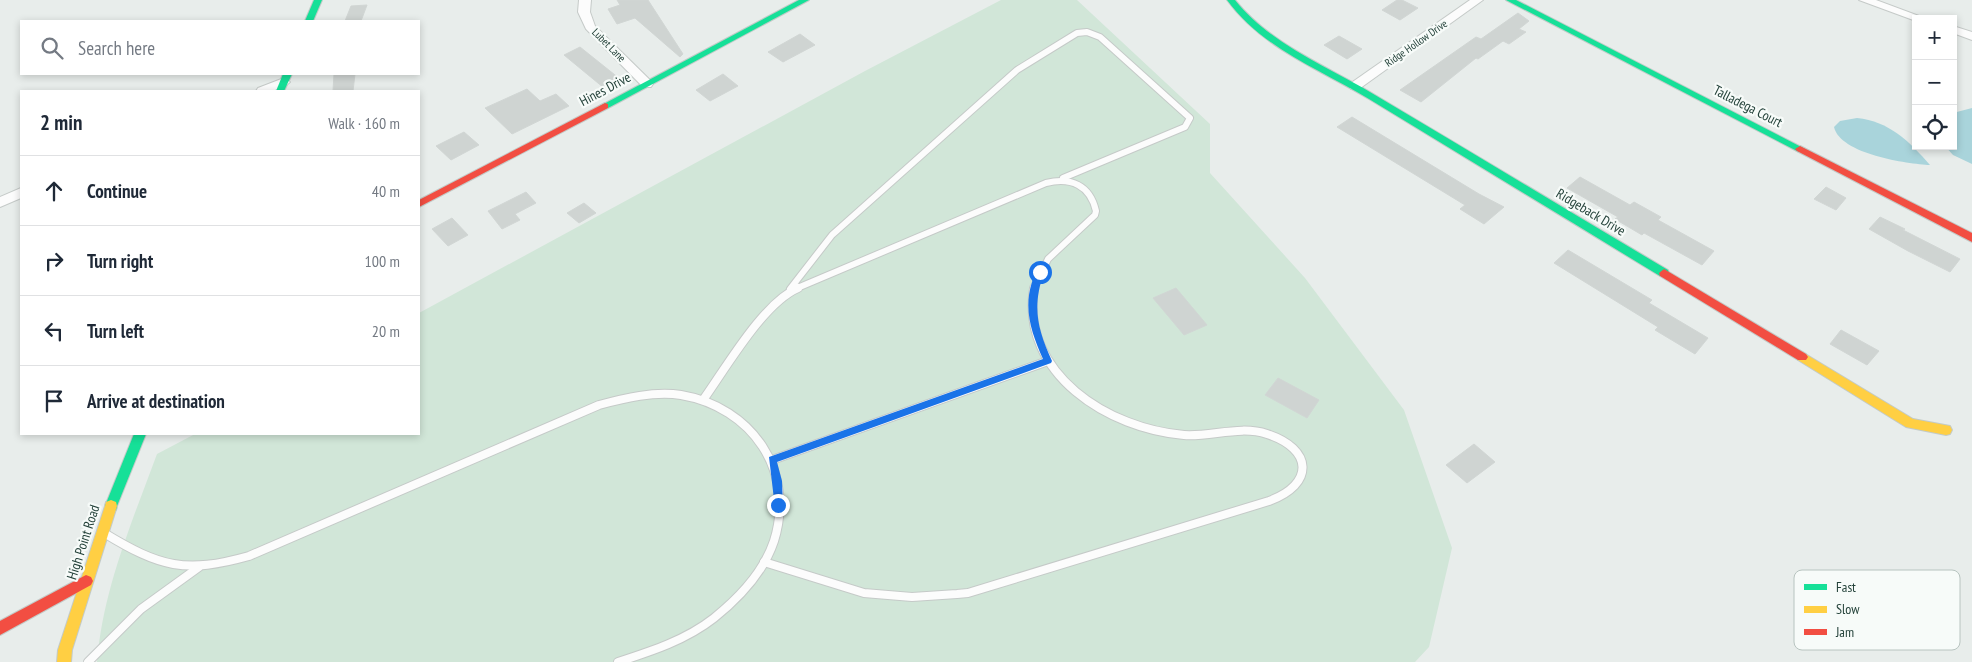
<!DOCTYPE html>
<meta charset="utf-8">
<style>
:root{--surface:#fff;--page:#f2f2f3;--text:#1f2937;--muted:#747a83;--line:#e0e1e3}
body{margin:0;font-family:"PT Sans Narrow",sans-serif;background:var(--page);color:var(--text)}
.controls{position:absolute;right:15px;top:15px;display:grid;overflow:hidden;border-radius:0px;box-shadow:0 2px 8px #0003}
.controls button{width:45px;height:45px;display:grid;place-items:center;padding:0;border:0;border-bottom:1px solid var(--line);background:var(--surface);color:var(--text);font:25px sans-serif}
.stop{position:absolute;width:15px;height:15px;margin:-11px;border:4px solid #1a73e8;border-radius:50%;background:#fff}
.stop.end{background:#1a73e8;border-color:#fff;box-shadow:0 1px 5px #0008}
.list{margin:0;padding:0;list-style:none}
h2{display:flex;justify-content:space-between;align-items:center;height:65px;margin:0;padding:0 20px;font-size:21px}
h2 small{font-size:16px;font-weight:400;color:var(--muted)}
.list li{display:grid;grid-template-columns:32px 1fr auto;gap:15px;align-items:center;box-sizing:border-box;height:70px;padding:0 20px;border-top:1px solid var(--line)}
.list b{display:block;font-size:19px;white-space:nowrap}
.list em{font-size:16px;font-style:normal;color:var(--muted)}
.icon{flex:none;width:28px;height:28px;fill:none;stroke:currentColor;stroke-width:2;stroke-linecap:round;stroke-linejoin:round}
.map{position:relative;flex:none;width:1972px;height:662px;overflow:hidden}
.search{position:absolute;background:var(--surface);box-shadow:0 2px 8px #0003;left:20px;top:20px;width:400px;height:55px;display:flex;align-items:center;gap:12px;box-sizing:border-box;padding:0 18px;border-radius:0px;color:var(--muted);font-size:19px}
.panel{position:absolute;background:var(--surface);box-shadow:0 2px 8px #0003;left:20px;top:90px;width:400px;height:345px;border-radius:0px}
.map>svg:first-child{display:block}
.green{fill:#d1e6d8}
.water{fill:#a9d4db}
.building{fill:#cfd4d2;stroke:#d1d6d4}
.lines{fill:none;stroke-linecap:round;stroke-linejoin:round}
.lane-far1-casing{stroke:#c5cac8;stroke-width:8}
.lane-casing{stroke:#c5cac8;stroke-width:10}
.street-casing{stroke:#c5cac8;stroke-width:2}
.fast-casing{stroke:#c3cbc8;stroke-width:2}
.slow-casing{stroke:#c3cbc8;stroke-width:2}
.jam-casing{stroke:#c3cbc8;stroke-width:2}
.lane-far1{stroke:#fcfcfc;stroke-width:6}
.lane{stroke:#fcfcfc;stroke-width:8}
.street{fill:#fcfcfc;fill-rule:evenodd}
.fast{fill:#16e098;fill-rule:evenodd}
.slow{fill:#ffcf43;fill-rule:evenodd}
.jam{fill:#f24e42;fill-rule:evenodd}
.route{fill:#1a73e8}
.labels{text-anchor:middle;dominant-baseline:central;stroke-width:4.5;stroke-linejoin:round;paint-order:stroke}
.far-street-label{font-size:11px;fill:#24423a;stroke:#f7fbf9}
.street-label{font-size:14px;fill:#24423a;stroke:#f7fbf9}
.key{fill:#f7fbf9;stroke:#b8c4c0;stroke-width:1}
.key-label{font-size:14px;fill:#24423a}
</style>
<div class="map">
<svg width="1972" height="662" viewBox="0 0 1972 662">
<rect width="100%" height="100%" fill="#e8edeb"/>
<path class="green" d="M1001,0H1077L1210,124V173L1305,278L1404,410L1452,548L1429,647L1415,662H97C103,589 132,522 157,454L195,434H419V313L865,71Z"/>
<g class="water">
<path d="M1972,108V164L1953,155L1945,146H1953V113Z"/>
<path d="M1857,118C1889,121 1910,142 1930,165C1907,164 1840,154 1834,127L1840,121Z"/>
</g>
<g class="building">
<path d="M617,0H648L683,54L680,57L635,18L617,24L608,9L620,5Z"/>
<path d="M1397,0H1402L1418,8L1400,20L1382,10Z"/>
<path d="M367,5L361,21H345L351,6Z"/>
<path d="M1518,13L1529,21L1519,29L1526,32L1509,44L1503,41L1478,59L1476,58L1421,102L1400,90L1476,37L1481,39Z"/>
<path d="M800,34L815,45L783,62L768,52Z"/>
<path d="M1339,36L1362,49L1347,59L1324,45Z"/>
<path d="M580,47L620,79L604,88L564,55Z"/>
<path d="M334,74H355L353,91H333Z"/>
<path d="M723,74L738,86L710,101L696,90Z"/>
<path d="M527,89L540,101L556,94L569,106L512,134L485,108Z"/>
<path d="M1352,117L1479,194L1504,207L1484,224L1460,209L1465,205L1337,127Z"/>
<path d="M464,132L479,145L451,160L436,146Z"/>
<path d="M1580,177L1630,205L1634,202L1661,217L1658,220L1714,251L1702,265L1644,233L1642,235L1615,219L1618,217L1567,188Z"/>
<path d="M1826,187L1846,198L1836,210L1814,199Z"/>
<path d="M526,192L536,203L515,214L520,220L502,229L488,211Z"/>
<path d="M584,203L596,213L579,223L567,213Z"/>
<path d="M1880,217L1905,229L1903,230L1960,259L1950,272L1908,251L1869,229Z"/>
<path d="M452,218L468,235L448,246L432,229Z"/>
<path d="M1568,250L1652,300L1649,303L1708,338L1695,354L1655,330L1658,327L1554,263Z"/>
<path d="M1176,288L1207,325L1184,335L1153,298Z"/>
<path d="M1841,330L1879,351L1867,365L1830,344Z"/>
<path d="M1278,378L1319,400L1307,418L1265,395Z"/>
<path d="M1474,444L1495,462L1467,483L1446,465Z"/>
</g>
<g class="lines">
<defs>
<g id="lane-far1">
<path d="M790,289L832,235L1017,70L1077,33L1087,32L1100,37L1190,118L1185,127L1063,178"/>
<path d="M795,289L1046,183C1071,177 1090,185 1096,211L1095,215L1048,259L1034,289"/>
</g>
<g id="lane">
<path d="M703,400C726,368 763,303 798,288"/>
<path d="M772,460L1048,361"/>
<path d="M104,533C160,567 185,574 249,556L599,405C625,398 654,391 681,395C752,407 796,471 774,541C764,571 739,598 714,618C686,640 652,651 618,662"/>
<path d="M764,562L864,593L912,597L957,594L968,593L1269,501C1315,484 1313,449 1267,434C1240,425 1211,437 1184,435C1109,429 1020,374 1034,288"/>
<path d="M88,662L141,609L199,567"/>
</g>
<g id="street">
<path d="M579,0H591L590,12L595,26L651,81L653,84L651,87H643L586,29L578,12Z"/>
<path d="M1470,0H1483L1359,89H1351L1349,86L1351,83Z"/>
<path d="M1859,0H1876L1927,19H1916V21Z"/>
<path d="M1953,26L1972,32V40L1953,33Z"/>
<path d="M284,78L290,82C281,91 268,92 256,91L258,88Z"/>
<path d="M21,188V198L0,207V197Z"/>
</g>
<g id="fast">
<path d="M314,0H322L313,21H305Z"/>
<path d="M799,0H809L608,108H602L600,106Z"/>
<path d="M1227,0H1235C1271,45 1327,66 1375,95C1473,153 1570,212 1668,270L1669,273L1668,276H1660C1563,217 1466,158 1369,99C1319,69 1262,48 1227,0Z"/>
<path d="M1506,0H1516L1805,149L1800,152L1797,151Z"/>
<path d="M283,74H292L284,91H276Z"/>
<path d="M134,434H146L117,506L116,510L111,512L106,510L105,506Z"/>
</g>
<g id="slow">
<path d="M1802,352L1913,419L1950,426L1952,430L1950,434L1946,435L1906,427L1798,360L1796,357L1798,354Z"/>
<path d="M111,500L116,502L117,506L72,650L71,662H57L58,650L105,506L106,502Z"/>
</g>
<g id="jam">
<path d="M605,103L608,104V108L419,207V200Z"/>
<path d="M1800,146L1972,233V242L1797,151L1795,149Z"/>
<path d="M1664,269L1806,354L1808,357L1806,360H1798L1660,276L1659,273Z"/>
<path d="M86,575L91,577L93,581L91,585L0,635V621Z"/>
</g>
</defs>
<use href="#lane-far1" class="lane-far1-casing"/>
<use href="#lane" class="lane-casing"/>
<use href="#street" class="street-casing"/>
<use href="#fast" class="fast-casing"/>
<use href="#slow" class="slow-casing"/>
<use href="#jam" class="jam-casing"/>
<use href="#lane-far1" class="lane-far1"/>
<use href="#lane" class="lane"/>
<use href="#street" class="street"/>
<use href="#fast" class="fast"/>
<use href="#slow" class="slow"/>
<use href="#jam" class="jam"/>
</g>
<path class="route" d="M1040,269L1044,272C1032,307 1037,328 1052,361L1051,363L777,462L782,481L783,505L778,509L775,508L769,457L1043,359C1032,334 1023,310 1032,282C1034,277 1035,272 1040,269Z"/>
<g class="labels">
<g class="far-street-label">
<text transform="translate(1416 43) rotate(-35)">Ridge Hollow Drive</text>
<text transform="translate(609 45) rotate(45)">Lubet Lane</text>
</g>
<g class="street-label">
<text transform="translate(605 89) rotate(-28)">Hines Drive</text>
<text transform="translate(1748 106) rotate(27)">Talladega Court</text>
<text transform="translate(1591 212) rotate(31)">Ridgeback Drive</text>
<text transform="translate(83 542) rotate(-72)">High Point Road</text>
</g>
</g>
<rect x="1794" y="570" width="166" height="80" rx="8" class="key"/>
<rect x="1804" y="584" width="23" height="6" fill="#16e098"/>
<rect x="1804" y="606" width="23" height="7" fill="#ffcf43"/>
<rect x="1804" y="629" width="23" height="6" fill="#f24e42"/>
<g class="key-label">
<text x="1836" y="592">Fast</text>
<text x="1836" y="614">Slow</text>
<text x="1836" y="637">Jam</text>
</g>
</svg>
<div class="controls">
<button>+</button>
<button>−</button>
<button><svg class="icon" aria-label="locate" viewBox="0 0 24 24"><circle cx="12" cy="12" r="6"/><path d="M12 2v4M12 18v4M2 12h4M18 12h4"/></svg></button>
</div>
<div class="stop" style="left:1040px;top:272px"></div>
<div class="stop end" style="left:778px;top:505px"></div>
<div class="search"><svg class="icon" aria-label="search" viewBox="0 0 24 24"><circle cx="10" cy="10" r="6"/><path d="M15 15l6 6"/></svg>Search here</div>
<section class="panel">
<h2>2 min<small>Walk · 160 m</small></h2>
<ul class="list">
<li><svg class="icon" aria-label="ahead" viewBox="0 0 24 24"><path d="M12 20V5M6 11l6-6 6 6"/></svg><div><b>Continue</b></div><em>40 m</em></li>
<li><svg class="icon" aria-label="right" viewBox="0 0 24 24"><path d="M7 20v-9h11M14 6l5 5-5 5"/></svg><div><b>Turn right</b></div><em>100 m</em></li>
<li><svg class="icon" aria-label="left" viewBox="0 0 24 24"><path d="M17 20v-9H6M10 6l-5 5 5 5"/></svg><div><b>Turn left</b></div><em>20 m</em></li>
<li><svg class="icon" aria-label="arrive" viewBox="0 0 24 24"><path d="M6 21V4h12l-3 4 3 4H6"/></svg><div><b>Arrive at destination</b></div></li>
</ul>
</section>
</div>
